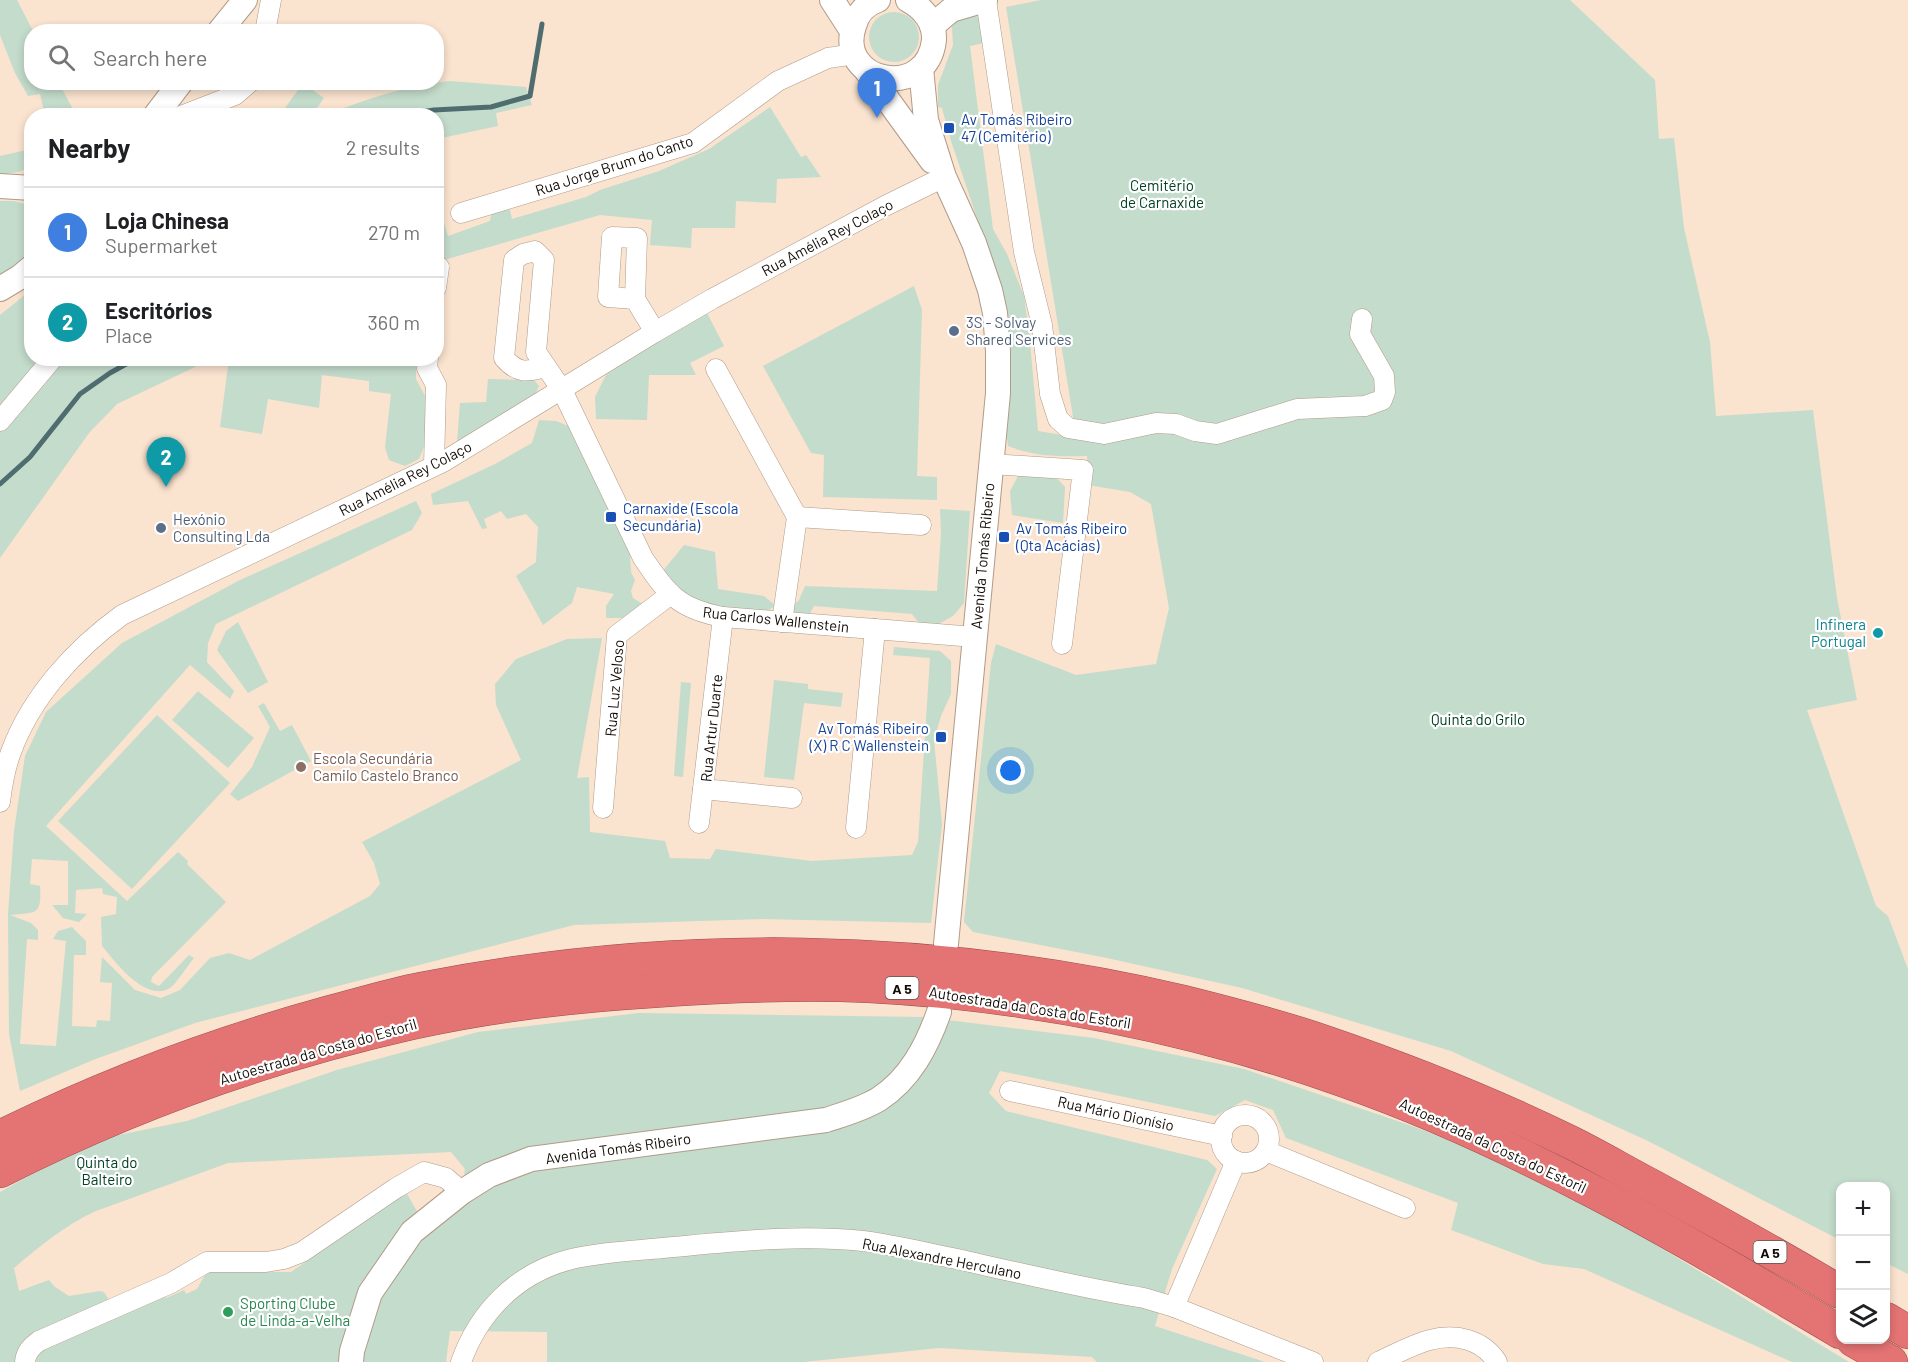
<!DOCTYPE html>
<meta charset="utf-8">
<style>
:root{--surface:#fff;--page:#f6f6f6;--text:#202124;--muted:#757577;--line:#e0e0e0;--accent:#db2777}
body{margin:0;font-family:Barlow,sans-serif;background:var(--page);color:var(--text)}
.controls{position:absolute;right:18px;bottom:18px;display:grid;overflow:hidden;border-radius:12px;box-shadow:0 3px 9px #0003}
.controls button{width:54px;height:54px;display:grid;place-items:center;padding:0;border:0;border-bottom:2px solid var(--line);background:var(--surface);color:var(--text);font:30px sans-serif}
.you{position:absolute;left:1011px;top:771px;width:21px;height:21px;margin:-15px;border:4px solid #fff;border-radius:50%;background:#1a73e8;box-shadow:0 0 0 9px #1a73e833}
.badge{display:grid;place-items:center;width:39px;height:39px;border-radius:50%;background:var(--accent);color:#fff;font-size:20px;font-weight:700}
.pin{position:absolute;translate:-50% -50px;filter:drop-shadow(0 2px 3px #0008)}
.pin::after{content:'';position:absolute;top:32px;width:21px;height:18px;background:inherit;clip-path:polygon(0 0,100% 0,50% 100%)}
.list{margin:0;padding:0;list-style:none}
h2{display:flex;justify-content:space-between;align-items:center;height:78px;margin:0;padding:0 24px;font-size:26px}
h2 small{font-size:20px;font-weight:400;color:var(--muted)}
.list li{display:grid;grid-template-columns:39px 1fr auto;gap:18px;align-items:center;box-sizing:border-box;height:90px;padding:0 24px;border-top:2px solid var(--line)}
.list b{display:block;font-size:22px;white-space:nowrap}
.list p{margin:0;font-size:20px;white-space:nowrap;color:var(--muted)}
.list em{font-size:20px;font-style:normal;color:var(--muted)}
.icon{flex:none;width:33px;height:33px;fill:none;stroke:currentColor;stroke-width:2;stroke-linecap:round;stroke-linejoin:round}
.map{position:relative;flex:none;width:1908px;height:1362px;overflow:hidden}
.search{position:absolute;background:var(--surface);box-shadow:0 3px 9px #0003;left:24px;top:24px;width:420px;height:66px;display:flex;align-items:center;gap:15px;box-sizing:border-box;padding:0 21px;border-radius:24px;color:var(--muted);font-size:22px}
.panel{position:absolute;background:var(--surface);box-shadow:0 3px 9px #0003;left:24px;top:108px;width:420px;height:258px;border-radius:24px}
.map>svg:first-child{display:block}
.green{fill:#c4dccc}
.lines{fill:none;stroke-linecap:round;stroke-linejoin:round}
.stream{stroke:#4f6c6f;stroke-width:5}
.minor-casing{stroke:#b09b88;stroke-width:21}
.tertiary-casing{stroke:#b09b88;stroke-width:26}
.motorway-casing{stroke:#9a4f4d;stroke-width:34}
.minor{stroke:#fff;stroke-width:20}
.tertiary{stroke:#fff;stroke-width:24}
.motorway{stroke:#e47374;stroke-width:33}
.transit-dot{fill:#1a4fb4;stroke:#fff;stroke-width:2}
.service-dot{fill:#5c6f8a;stroke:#fff;stroke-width:2}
.culture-dot{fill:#0f9aa8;stroke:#fff;stroke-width:2}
.education-dot{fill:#8d6e63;stroke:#fff;stroke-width:2}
.leisure-dot{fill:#2e9e5b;stroke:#fff;stroke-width:2}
.labels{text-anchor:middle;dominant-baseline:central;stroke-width:4.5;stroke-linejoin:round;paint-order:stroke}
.shield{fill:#fff;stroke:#595450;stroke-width:1.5}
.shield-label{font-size:14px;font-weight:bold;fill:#120b05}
.transit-label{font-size:15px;fill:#164399;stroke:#fff;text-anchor:start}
.street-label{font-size:15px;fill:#120b05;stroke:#fff}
.park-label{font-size:15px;fill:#004023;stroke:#fff}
.service-label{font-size:15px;fill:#4e5e75;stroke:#fff;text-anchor:start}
.culture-label{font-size:15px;fill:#0d838f;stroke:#fff;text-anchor:end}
.education-label{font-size:15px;fill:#785e54;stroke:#fff;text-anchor:start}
.leisure-label{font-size:15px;fill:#27864d;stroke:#fff;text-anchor:start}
</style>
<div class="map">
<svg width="1908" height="1362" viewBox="0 0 1908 1362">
<rect width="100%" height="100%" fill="#fae3cf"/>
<g class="green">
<path d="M0,0H17L33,31L32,32V82L59,83L76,115H45L40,94L28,96L15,73L0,35Z"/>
<path d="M1041,0H1570L1655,80L1659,139L1674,138L1684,228L1710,342L1716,416L1813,410L1837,598L1857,700L1807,710L1876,906L1888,916L1908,969V1274L1886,1263V1186H1840V1240L1648,1141L1451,1051L1242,988L1107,958L973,932L964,922L991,663L996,644L1076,675L1156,664L1169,608L1151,504L1130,492L1088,485L1087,456C1060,457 1033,456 1008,446L980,227L951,141L942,108L938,107V85L953,45L952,27L959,16L970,12L981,19L984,43L970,46L993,229L1007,254L1024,296L1029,331L1038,431L1080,438L1074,423L1006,7Z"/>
<circle cx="894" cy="37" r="25"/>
<path d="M450,81L526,87L532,105L496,113L498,126L437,139L436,116L326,115C366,99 408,85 450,81Z"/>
<path d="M303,83L324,98L312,115H280Z"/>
<path d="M770,107L801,157L806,155L821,177L777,179L776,203L736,201L735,228H692L691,248L650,245L652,220L600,215L437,262L436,198L448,236L490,221L492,211L509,206L512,219L586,197L600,190L659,171L709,149Z"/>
<path d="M31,149V166C22,173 12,173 0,174V156Z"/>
<path d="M0,201H14L32,206L31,253L12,270L0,277Z"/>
<path d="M914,286L922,310L917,476L937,477V500L823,497L824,455L811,453L763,366Z"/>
<path d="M31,290L32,358L41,359L0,406V315Z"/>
<path d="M707,313L724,346L690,363L696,375H649L647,420L596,419L595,397L606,375L651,344Z"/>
<path d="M60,359H212L117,404L89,433L0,558V430Z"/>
<path d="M229,359H416V379L425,396V444L419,459L405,466L389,460L385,447L391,394L369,391V381L322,375L319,408L268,399L262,434L220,427Z"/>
<path d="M488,379L534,380L539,386L536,393L528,401L457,442L460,403L486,402Z"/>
<path d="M539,420L556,421L571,427L630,553L631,572L635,580L631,591L633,598L641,603L648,600L626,618H606V606L614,594L577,587L572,603L543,625L516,576L536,562L538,527L526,514L507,519L501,511L484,519L487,528L482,529L468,501L433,505L431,494L495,464L532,443Z"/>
<path d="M1018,476H1055L1065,487L1063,523L1012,515L1010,491Z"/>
<path d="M416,501L422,513L412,530L216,624L208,643L207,662L234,691L230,699L190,665L46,826L127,901L178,852L188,861L187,864L226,902L152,977L151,982L159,986L189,955L194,958C189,964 175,985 170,988C145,1003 115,961 102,946L101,917L116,914L117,897L103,894L102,888L76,890L75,913L87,914L79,922L63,918L52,905H68V861L32,859L30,884L40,886C42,917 35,912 10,915L31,923L38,930V940L27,939L20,1044L56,1046L66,941L53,939L58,931L72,927L86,941V955H74L72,1026L96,1027L97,1020L110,1021L112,983L100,982L102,957L135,990L161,998L180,990L210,958L229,953L250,960L370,896L380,884L374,863L362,842L521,760L496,705L495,684L516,659L567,639L602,638L577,778L589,777L590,832L665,841L670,858L710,859L716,849L812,861L912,855L918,842L930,658L893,655L894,647L940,651L951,661V694L941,716L934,740L942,824L931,923L763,919L574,925L195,1023L93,1060L20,1091L9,1034L8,914L14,831L25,756L46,712L122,643L240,580Z"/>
<path d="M940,509L970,511L964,603L953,616L935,626L919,623L912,614L814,606L809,615L794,613L792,607L799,600L805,586L937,591L941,534Z"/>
<path d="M684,545L715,552L718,589L764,596L775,605L767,612L698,605L677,592L662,572Z"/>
<path d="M238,622L268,682L248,693L217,650L226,631Z"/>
<path d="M774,680L808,684V689L843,693L841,707L804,703L794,780L764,777Z"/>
<path d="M681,682L691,683L683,777L674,776Z"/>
<path d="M198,691L254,738L228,768L172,720Z"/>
<path d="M264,703L280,731L292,725L311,761L238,801L230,794L252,767L270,727L258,706Z"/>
<path d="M157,715L230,783L132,889L58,821Z"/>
<path d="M639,1013L923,1017L1094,1038L1244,1069L1415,1127L1554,1183L1849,1362H1792L1584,1269L1543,1264L1451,1230L1458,1203L1286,1138L1273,1110L1245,1100L1215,1116L1000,1071L989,1093L1006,1111L1207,1160L1217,1169L1172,1269L1155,1326L1265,1362H1097L1092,1357L939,1348L804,1362H547V1332L450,1331L446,1362H33V1359L43,1350L165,1296L166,1298L184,1290L186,1294L197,1289L206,1273L212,1268L247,1272H291L406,1192L423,1222L462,1192L465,1169L451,1152L228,1163L96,1211C65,1225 40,1246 14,1268L19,1291L49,1280L55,1287L69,1296L100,1291L104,1292L109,1300L18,1362H0V1192L94,1140L187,1121L337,1070L478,1032Z"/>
</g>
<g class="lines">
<g class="stream">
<path d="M398,116L434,110L491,107L530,96L542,24"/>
<path d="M0,484L30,457L80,394L110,373L137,358"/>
</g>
<defs>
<g id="minor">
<path d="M986,0L1024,252L1042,325L1050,394L1058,419L1068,428L1104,434L1156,423L1176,424L1195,431L1217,434L1297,409L1365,406L1382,400L1385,392L1384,376L1360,334L1362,319"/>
<path d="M265,32L271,0"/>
<path d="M181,116L235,95L250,82"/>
<path d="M461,213L693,143L778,81L828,58L855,54"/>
<path d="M436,288L439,267"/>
<path d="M635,299L637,238L612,237L608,297L635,299L655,332"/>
<path d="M428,358L427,368L436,385L434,466"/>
<path d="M545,367C526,372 518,374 504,358L514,260L523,254L535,251L544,260L536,352L562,390L643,558C667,594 679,609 723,617L975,637"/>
<path d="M716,369L797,517L782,622"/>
<path d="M0,421L53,358"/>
<path d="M991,464L1083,470L1062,644"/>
<path d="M797,517L921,525"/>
<path d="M723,617L703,789L792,798"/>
<path d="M0,802C2,785 5,768 11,752C31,697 75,649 122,615L443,462L655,332L712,299L885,206L944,177"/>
<path d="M603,808L617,635L671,594"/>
<path d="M699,823L703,789"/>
<path d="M856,828L875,629"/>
<path d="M1010,1091L1222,1136"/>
<circle cx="1245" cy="1139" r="24"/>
<path d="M1266,1151L1405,1208"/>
<path d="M1174,1307L1236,1161"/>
<path d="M25,1362C26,1352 31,1347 39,1341L171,1283L207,1262H266L284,1259L302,1252L396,1188L424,1172L446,1178L462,1192"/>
<path d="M461,1362C479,1312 516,1274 568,1260C599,1252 632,1251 663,1248C730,1242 796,1234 863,1241C895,1245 926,1253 957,1259C1019,1273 1082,1288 1144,1298L1174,1307L1313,1362"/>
<path d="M1378,1362C1407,1349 1436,1330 1468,1340C1481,1344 1490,1351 1497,1362"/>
</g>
<g id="tertiary">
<path d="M832,0L852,31"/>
<path d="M878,0C866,4 857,14 854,26C835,82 927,102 934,40C935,22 923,8 908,0"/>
<path d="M932,26L951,10L985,0"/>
<path d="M219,32L245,0"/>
<path d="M921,68L926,120L944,177L974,243L990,290L995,313L998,351V393L946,944"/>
<path d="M866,70L932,161"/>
<path d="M155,116L181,82"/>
<path d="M0,186L32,188"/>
<path d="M0,289L20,277L32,267"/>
<path d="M351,1362L352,1351L370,1293L412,1232L462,1192L489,1175L531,1159L826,1120C844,1114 863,1109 879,1099C910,1079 927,1046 939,1012"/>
</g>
<g id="motorway">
<path d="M0,1137C105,1085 214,1044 327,1013C358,1005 390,995 421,989C674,939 933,943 1184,1002C1232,1014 1279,1026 1325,1042C1407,1070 1490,1103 1568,1141C1597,1155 1625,1172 1654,1187C1717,1221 1779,1256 1840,1292"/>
<path d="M0,1171C130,1105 270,1055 412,1023C492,1005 573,996 654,991C725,986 797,983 868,986C1028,994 1194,1027 1345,1081C1521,1143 1681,1238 1840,1332"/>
<path d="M1886,1319L1908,1332"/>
<path d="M1853,1340L1891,1362"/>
</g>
</defs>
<use href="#minor" class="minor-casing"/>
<use href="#tertiary" class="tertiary-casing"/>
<use href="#motorway" class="motorway-casing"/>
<use href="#minor" class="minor"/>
<use href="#tertiary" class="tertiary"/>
<use href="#motorway" class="motorway"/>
</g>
<g class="transit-dot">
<rect x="943" y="122" width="12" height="12" rx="3"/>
<rect x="605" y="511" width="12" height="12" rx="3"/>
<rect x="998" y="531" width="12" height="12" rx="3"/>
<rect x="935" y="731" width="12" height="12" rx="3"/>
</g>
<g class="service-dot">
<circle cx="954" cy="331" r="6"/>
<circle cx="161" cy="528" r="6"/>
</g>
<circle class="culture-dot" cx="1878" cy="633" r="6"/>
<circle class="education-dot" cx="301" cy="767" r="6"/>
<circle class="leisure-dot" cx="228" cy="1312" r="6"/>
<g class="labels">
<g class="shield">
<rect x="885.5" y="977" width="33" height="22" rx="4.5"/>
<rect x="1753.5" y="1241" width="33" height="22" rx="4.5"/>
</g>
<g class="shield-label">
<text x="902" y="988">A 5</text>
<text x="1770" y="1252">A 5</text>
</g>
<g class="transit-label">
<text x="961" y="119">Av Tomás Ribeiro<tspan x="961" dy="17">47 (Cemitério)</tspan></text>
<text x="623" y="508">Carnaxide (Escola<tspan x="623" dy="17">Secundária)</tspan></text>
<text x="1016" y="528">Av Tomás Ribeiro<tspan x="1016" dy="17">(Qta Acácias)</tspan></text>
<text x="929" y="728" text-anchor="end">Av Tomás Ribeiro<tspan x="929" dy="17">(X) R C Wallenstein</tspan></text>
</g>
<g class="street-label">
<text transform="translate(614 165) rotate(-18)">Rua Jorge Brum do Canto</text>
<text transform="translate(827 237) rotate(-28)">Rua Amélia Rey Colaço</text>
<text transform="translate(405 478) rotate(-27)">Rua Amélia Rey Colaço</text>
<text transform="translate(982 556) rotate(-85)">Avenida Tomás Ribeiro</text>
<text transform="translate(776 619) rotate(6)">Rua Carlos Wallenstein</text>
<text transform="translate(614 688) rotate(-85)">Rua Luz Veloso</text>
<text transform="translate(711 728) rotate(-84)">Rua Artur Duarte</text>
<text transform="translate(1030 1007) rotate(9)">Autoestrada da Costa do Estoril</text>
<text transform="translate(318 1051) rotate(-16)">Autoestrada da Costa do Estoril</text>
<text transform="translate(1116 1113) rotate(12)">Rua Mário Dionísio</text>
<text transform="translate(1493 1145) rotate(25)">Autoestrada da Costa do Estoril</text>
<text transform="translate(618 1148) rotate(-8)">Avenida Tomás Ribeiro</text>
<text transform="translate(942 1258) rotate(11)">Rua Alexandre Herculano</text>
</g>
<g class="park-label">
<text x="1162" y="185">Cemitério<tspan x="1162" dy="17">de Carnaxide</tspan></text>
<text x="1478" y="719">Quinta do Grilo</text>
<text x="107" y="1162">Quinta do<tspan x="107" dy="17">Balteiro</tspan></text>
</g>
<g class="service-label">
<text x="966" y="322">3S - Solvay<tspan x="966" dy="17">Shared Services</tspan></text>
<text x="173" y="519">Hexónio<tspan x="173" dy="17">Consulting Lda</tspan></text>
</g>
<g class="culture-label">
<text x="1866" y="624">Infinera<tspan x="1866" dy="17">Portugal</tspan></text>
</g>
<g class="education-label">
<text x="313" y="758">Escola Secundária<tspan x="313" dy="17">Camilo Castelo Branco</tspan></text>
</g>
<g class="leisure-label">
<text x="240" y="1303">Sporting Clube<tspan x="240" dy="17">de Linda-a-Velha</tspan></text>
</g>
</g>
</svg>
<div class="controls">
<button>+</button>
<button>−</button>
<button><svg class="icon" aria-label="layers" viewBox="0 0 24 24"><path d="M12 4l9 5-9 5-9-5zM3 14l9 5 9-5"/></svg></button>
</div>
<div class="you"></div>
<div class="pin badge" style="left:877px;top:118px;background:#3f7fe0">1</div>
<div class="pin badge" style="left:166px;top:487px;background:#0f9aa8">2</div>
<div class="search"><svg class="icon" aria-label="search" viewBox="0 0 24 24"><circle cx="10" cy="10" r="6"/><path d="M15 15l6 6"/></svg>Search here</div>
<section class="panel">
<h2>Nearby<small>2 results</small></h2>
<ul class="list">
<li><span class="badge" style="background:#3f7fe0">1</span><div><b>Loja Chinesa</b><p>Supermarket</p></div><em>270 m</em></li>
<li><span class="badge" style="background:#0f9aa8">2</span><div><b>Escritórios</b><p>Place</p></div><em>360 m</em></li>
</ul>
</section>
</div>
